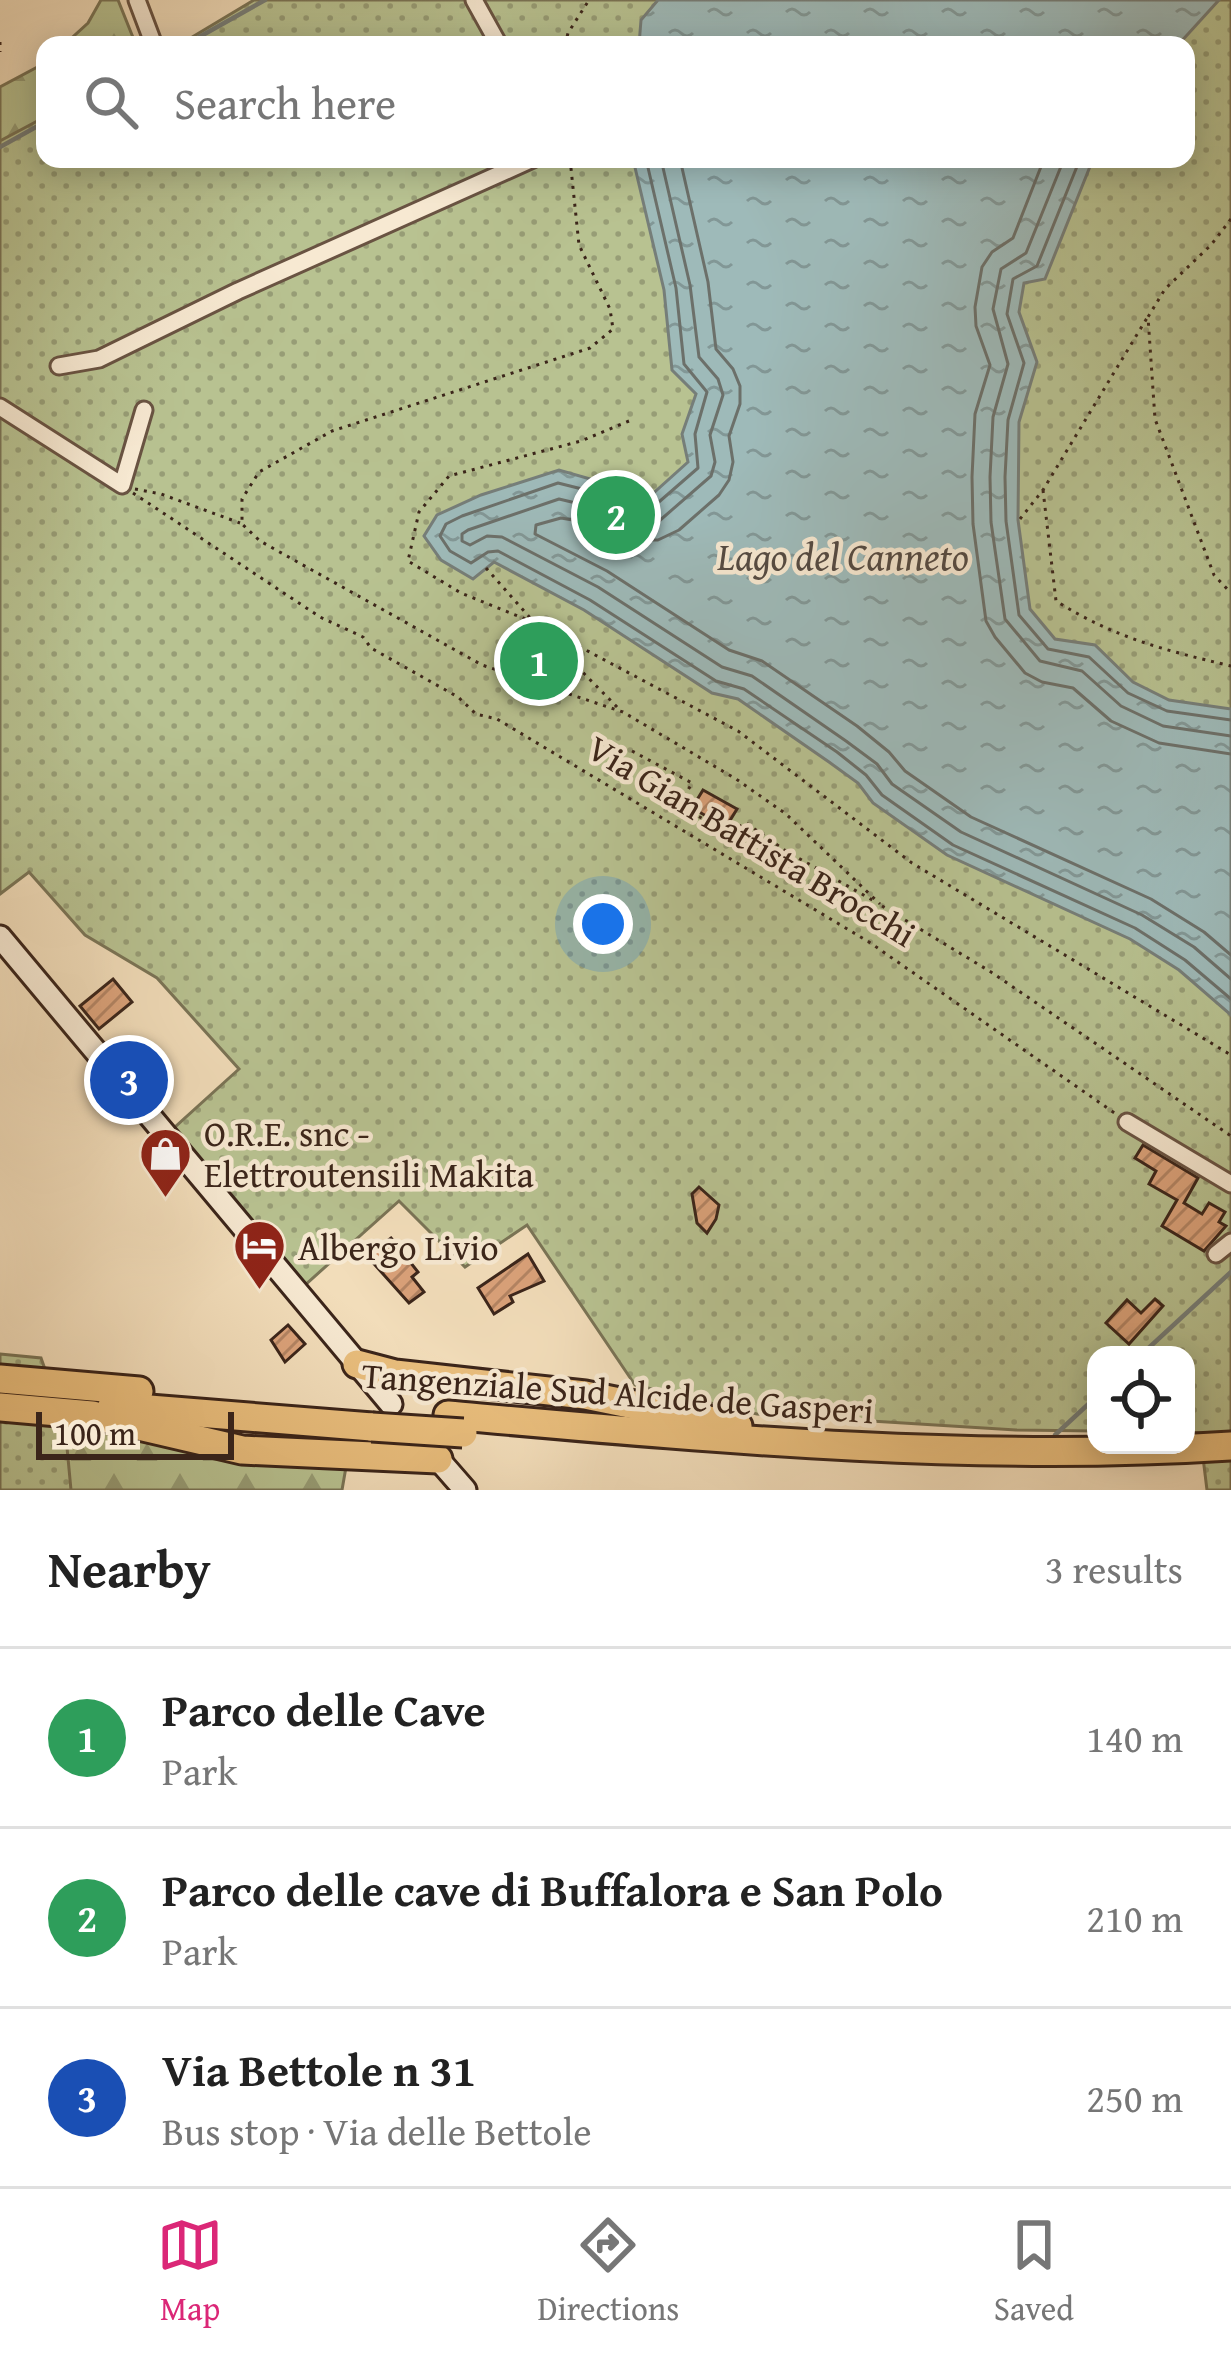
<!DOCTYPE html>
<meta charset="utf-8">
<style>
:root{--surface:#fff;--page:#f2f2f2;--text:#222;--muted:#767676;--line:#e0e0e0;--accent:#db2777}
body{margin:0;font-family:"Gentium Book Plus",serif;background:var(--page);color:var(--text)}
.controls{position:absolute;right:36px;bottom:36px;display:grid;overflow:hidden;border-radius:24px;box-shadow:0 6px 30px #0003}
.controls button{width:108px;height:108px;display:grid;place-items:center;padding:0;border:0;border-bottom:3px solid var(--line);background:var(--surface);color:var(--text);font:60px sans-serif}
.scale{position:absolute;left:36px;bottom:30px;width:198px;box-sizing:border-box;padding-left:12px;border:6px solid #3b251a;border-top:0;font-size:33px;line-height:42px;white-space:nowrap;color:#3b251a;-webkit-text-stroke:9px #f7e9d2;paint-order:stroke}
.you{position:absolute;left:603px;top:924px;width:42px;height:42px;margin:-30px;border:9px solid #fff;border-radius:50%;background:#1a73e8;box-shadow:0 0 0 18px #1a73e833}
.badge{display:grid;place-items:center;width:78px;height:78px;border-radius:50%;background:var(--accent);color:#fff;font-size:39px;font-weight:700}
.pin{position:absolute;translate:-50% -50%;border:6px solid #fff;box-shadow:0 3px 12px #0006}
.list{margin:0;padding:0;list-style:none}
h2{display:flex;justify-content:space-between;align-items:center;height:156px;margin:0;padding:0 48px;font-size:51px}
h2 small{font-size:39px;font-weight:400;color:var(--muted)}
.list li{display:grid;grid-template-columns:78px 1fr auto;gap:36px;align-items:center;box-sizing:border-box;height:180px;padding:0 48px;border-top:3px solid var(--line)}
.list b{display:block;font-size:45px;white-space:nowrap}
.list p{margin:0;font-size:39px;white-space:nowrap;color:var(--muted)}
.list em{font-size:39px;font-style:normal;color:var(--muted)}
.icon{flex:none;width:66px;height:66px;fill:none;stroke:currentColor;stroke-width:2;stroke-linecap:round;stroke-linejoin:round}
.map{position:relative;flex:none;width:1231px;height:1490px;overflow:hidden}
.search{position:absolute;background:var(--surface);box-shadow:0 6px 30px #0003;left:36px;right:36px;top:36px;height:132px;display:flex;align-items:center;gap:30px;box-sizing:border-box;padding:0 42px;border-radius:24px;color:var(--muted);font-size:45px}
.sheet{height:696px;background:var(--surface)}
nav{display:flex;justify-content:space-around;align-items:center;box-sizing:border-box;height:168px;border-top:3px solid var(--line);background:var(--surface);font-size:33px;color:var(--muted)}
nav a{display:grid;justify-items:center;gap:6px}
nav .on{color:var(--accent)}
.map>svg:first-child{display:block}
.forest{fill:url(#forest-firs);stroke:#7a7456;stroke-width:3}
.park{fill:url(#park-dots);stroke:#7a7456;stroke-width:3}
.water{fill:url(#water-ripples);stroke:#767e79;stroke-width:3}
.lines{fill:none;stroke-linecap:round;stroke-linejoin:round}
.shore{stroke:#6c706a;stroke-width:3}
.stream{stroke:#767e79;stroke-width:4.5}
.building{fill:url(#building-hatch);stroke:#3b251a;stroke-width:3}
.street-casing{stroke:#695342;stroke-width:21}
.secondary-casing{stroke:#3b251a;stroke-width:27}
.highway-casing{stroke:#3b251a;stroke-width:33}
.path{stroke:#3b251a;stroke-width:3;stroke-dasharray:3 6;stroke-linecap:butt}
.street{stroke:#f7e9d2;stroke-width:15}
.secondary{stroke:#f7e9d2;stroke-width:21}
.highway{stroke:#e9be7d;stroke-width:27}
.highway-bridge-casing{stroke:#3b251a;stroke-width:33;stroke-linecap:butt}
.highway-bridge{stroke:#e9be7d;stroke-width:27}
.labels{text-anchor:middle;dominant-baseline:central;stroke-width:9;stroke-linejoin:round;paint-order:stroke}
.street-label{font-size:36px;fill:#3b251a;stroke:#f7e9d2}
.poi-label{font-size:36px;fill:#3b251a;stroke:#f7e9d2;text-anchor:start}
.water-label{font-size:39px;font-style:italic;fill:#544a42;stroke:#f7e9d2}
</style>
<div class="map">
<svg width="1231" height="1490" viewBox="0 0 1231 1490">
<defs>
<pattern id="forest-firs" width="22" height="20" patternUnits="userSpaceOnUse" patternTransform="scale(3)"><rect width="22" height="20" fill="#b8c291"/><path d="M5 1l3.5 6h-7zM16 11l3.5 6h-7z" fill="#979d76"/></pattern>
<pattern id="park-dots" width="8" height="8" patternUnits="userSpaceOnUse" patternTransform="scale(3)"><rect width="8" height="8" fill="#b8c291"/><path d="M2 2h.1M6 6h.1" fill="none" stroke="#979d76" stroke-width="1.8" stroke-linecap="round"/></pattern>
<pattern id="water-ripples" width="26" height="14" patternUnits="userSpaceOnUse" patternTransform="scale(3)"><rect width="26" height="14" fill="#9ebab9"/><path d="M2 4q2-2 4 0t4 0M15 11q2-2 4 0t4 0" fill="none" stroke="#829796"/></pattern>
<pattern id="building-hatch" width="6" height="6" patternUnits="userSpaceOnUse" patternTransform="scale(3)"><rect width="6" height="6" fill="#dba27a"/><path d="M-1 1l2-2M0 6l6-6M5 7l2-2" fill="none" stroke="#b38463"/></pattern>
</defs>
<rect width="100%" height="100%" fill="#f2ddba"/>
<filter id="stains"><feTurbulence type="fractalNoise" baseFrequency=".00167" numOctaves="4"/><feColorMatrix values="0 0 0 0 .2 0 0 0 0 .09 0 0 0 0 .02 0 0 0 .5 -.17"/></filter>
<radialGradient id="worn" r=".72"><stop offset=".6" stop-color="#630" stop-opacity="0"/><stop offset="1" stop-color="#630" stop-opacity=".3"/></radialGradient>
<g class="forest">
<path d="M101,0H118L136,45H64L88,23Z"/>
<path d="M45,63V143L0,169V87Z"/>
<path d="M0,1414L107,1425L202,1455L346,1467L342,1490H0Z"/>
</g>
<g class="park">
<path d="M254,0H1231V1490H1207L1200,1433L1186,1432V1355H1096V1431L1016,1430L757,1414L635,1385L527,1225L465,1267L399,1201L305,1285L174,1128L239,1069L157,978L85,935L29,872L0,894V141L45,117V159H1186V45H179Z"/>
<path d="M0,1354L41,1358L65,1426L71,1490H0Z"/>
</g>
<g class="water">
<path d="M658,0H1219L1178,45H639L641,20Z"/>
<path d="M633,159H1093L1045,279L1024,283L1019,312L1037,362L1019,422L1018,520L1030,609L1055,639L1095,645L1133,682L1169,700L1231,709V1015L1179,970L1130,939L947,855L873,803L858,783L829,762L738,699L712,693L584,610L494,562L473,579L441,560L424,536L437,515L481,495L559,470L604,483L634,477L649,497L688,462L682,434L696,394L672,370L664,290Z"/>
</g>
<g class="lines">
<g class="shore">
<path d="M646,159L676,288L684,364L707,392L695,434L698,468L652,508L641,506L628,491L602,494L558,483L462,516L446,524L440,536L450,551L471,563L488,552L498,551L590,600L716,681L744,689L837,752L866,775L882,795L953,845L1135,928L1185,960L1231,999"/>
<path d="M661,159L690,285L699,357L718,379L723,395L710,435L715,462L711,476L658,522L637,521L621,508L601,509L559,499L468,530L462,534V541L470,545L487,536L502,537L598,587L722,667L752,676L846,741L877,764L892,784L961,832L1142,915L1194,947L1231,979"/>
<path d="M680,159L708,282L716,349L733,369L740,386V404L729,436L733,462L729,480L719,495L679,530L658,540H639L614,527L561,518L536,525L535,534L607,571L729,650L762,661L857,726L889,752L905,771L971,817L1151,899L1204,932L1231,955"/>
<path d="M1044,159L1013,238L992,252L982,267L975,307L976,326L990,365L975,414L972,477L973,524L986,621L995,637L1025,673L1042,682L1073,688L1111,721L1159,743L1231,754"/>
<path d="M1064,159L1026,253L1001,269L993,309L1008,364L993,417L990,477L991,522L1005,619L1040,661L1082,671L1121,706L1163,726L1231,736"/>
<path d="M1080,159L1037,266L1013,279L1007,314L1024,363L1008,420L1005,477L1006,521L1019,615L1048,649L1089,657L1128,693L1167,711L1231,720"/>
</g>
<g class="stream">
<path d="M185,45L265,0"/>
<path d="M0,147L45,122"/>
<path d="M1141,1355L1231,1272"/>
<path d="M1055,1435L1096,1397"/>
</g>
</g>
<g class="building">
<path d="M703,790L737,809L726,827L692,808Z"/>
<path d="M113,979L132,1002L99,1029L80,1006Z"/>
<path d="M1143,1145L1198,1178L1184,1203L1202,1214L1209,1203L1225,1212L1219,1222L1226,1226L1204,1251L1162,1226L1177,1200L1149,1184L1156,1171L1135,1158Z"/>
<path d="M699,1187L719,1205L716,1219L707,1233L697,1223L692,1194Z"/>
<path d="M391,1238L418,1272L412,1277L424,1292L409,1303L367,1256Z"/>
<path d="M528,1254L544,1281L510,1296L513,1302L494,1314L478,1288Z"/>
<path d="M1155,1299L1163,1306L1129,1344L1106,1323L1127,1300L1141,1313Z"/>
<path d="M288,1325L305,1344L285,1362L271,1340Z"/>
</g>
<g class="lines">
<defs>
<g id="street">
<path d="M137,0L154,45"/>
<path d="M474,0L499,45"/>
<path d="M59,366L99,359L238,291L533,159"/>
<path d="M0,407L122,485L144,410"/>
<path d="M1127,1122L1231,1184"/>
<path d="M1216,1254L1231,1242"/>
</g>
<g id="secondary">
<path d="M0,937L391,1404"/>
<path d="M431,1451L465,1490"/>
</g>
<g id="highway">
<path d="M357,1364L395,1374L585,1395L738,1426"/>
<path d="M0,1379L139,1391"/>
<path d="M112,1406L372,1427"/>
<path d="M0,1407L92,1415L242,1450L438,1459"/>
<path d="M448,1415C708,1438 970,1463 1231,1446"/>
</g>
</defs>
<use href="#street" class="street-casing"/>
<use href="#secondary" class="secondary-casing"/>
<use href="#highway" class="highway-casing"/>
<g class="path">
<path d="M0,42V52"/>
<path d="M565,45L568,33L589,0"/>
<path d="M570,159L579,245L610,309L613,329L590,348L332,431L259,472L242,499V524L260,541L482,665L623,712L736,779L786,814L880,904"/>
<path d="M1231,219L1211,245L1165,289L1148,317L1155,419L1214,575L1231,593"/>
<path d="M629,421L581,441L449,476L419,512L408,561L461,593L535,623L738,731L912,863L1231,1055"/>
<path d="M135,489L161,494L240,523"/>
<path d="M1043,490L1056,601C1115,638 1164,650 1231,666"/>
<path d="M133,493L320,617L363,637L371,648L458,697L476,714L497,719L869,942L1116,1114"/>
<path d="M1020,519L1043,490L1147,318"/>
<path d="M486,568L533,621"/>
<path d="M539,628L621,711"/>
<path d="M632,751L692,783L679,806L728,832L746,823L786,851L874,901"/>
<path d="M882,906L991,972L1231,1136"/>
</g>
<use href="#street" class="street"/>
<use href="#secondary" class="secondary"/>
<use href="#highway" class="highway"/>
<defs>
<path id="highway-bridge" d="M372,1427L463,1433"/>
</defs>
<use href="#highway-bridge" class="highway-bridge-casing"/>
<use href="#highway-bridge" class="highway-bridge"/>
</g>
<defs>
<symbol id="shop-pin" viewBox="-11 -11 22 30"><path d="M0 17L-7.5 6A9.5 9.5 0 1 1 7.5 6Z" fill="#8f2418" stroke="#f7e9d2"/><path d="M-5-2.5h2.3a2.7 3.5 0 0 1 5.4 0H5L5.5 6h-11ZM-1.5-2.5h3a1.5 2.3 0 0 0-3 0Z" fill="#fff"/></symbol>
<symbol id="hotel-pin" viewBox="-11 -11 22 30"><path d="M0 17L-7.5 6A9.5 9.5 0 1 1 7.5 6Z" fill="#8f2418" stroke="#f7e9d2"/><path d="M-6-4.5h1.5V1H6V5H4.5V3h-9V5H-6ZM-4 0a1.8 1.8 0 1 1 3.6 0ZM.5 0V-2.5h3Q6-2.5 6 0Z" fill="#fff"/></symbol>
</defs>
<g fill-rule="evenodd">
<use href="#shop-pin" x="136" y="1124" width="59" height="81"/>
<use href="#hotel-pin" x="230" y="1216" width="59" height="81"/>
</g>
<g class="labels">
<g class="street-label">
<text transform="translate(752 840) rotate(31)">Via Gian Battista Brocchi</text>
<text transform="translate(618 1392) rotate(4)">Tangenziale Sud Alcide de Gasperi</text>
</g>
<g class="poi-label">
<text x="204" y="1132">O.R.E. snc -<tspan x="204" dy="41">Elettroutensili Makita</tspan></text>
<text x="298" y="1246">Albergo Livio</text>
</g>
<g class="water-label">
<text x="843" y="555">Lago del Canneto</text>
</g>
</g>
<rect width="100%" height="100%" filter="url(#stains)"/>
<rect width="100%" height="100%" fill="url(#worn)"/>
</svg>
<div class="controls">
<button><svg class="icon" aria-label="locate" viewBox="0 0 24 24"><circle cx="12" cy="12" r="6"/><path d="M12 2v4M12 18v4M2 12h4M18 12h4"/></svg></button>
</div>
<div class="scale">100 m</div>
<div class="you"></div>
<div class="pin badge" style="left:539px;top:661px;background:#2e9e5b">1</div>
<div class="pin badge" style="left:616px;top:515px;background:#2e9e5b">2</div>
<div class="pin badge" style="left:129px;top:1080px;background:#1a4fb4">3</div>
<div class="search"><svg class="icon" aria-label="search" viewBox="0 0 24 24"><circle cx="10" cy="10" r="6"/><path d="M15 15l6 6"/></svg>Search here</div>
</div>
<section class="sheet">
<h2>Nearby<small>3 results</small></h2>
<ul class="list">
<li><span class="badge" style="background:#2e9e5b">1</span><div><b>Parco delle Cave</b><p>Park</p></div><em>140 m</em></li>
<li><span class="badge" style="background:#2e9e5b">2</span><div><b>Parco delle cave di Buffalora e San Polo</b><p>Park</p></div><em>210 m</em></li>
<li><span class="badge" style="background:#1a4fb4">3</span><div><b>Via Bettole n 31</b><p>Bus stop · Via delle Bettole</p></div><em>250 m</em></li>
</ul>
</section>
<nav>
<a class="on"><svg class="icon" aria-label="map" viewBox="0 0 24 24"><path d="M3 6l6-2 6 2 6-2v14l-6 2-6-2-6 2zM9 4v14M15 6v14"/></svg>Map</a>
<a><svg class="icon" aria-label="directions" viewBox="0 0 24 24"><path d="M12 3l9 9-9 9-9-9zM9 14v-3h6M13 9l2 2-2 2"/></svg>Directions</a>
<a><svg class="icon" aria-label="saved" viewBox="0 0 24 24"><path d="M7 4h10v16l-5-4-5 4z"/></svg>Saved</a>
</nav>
